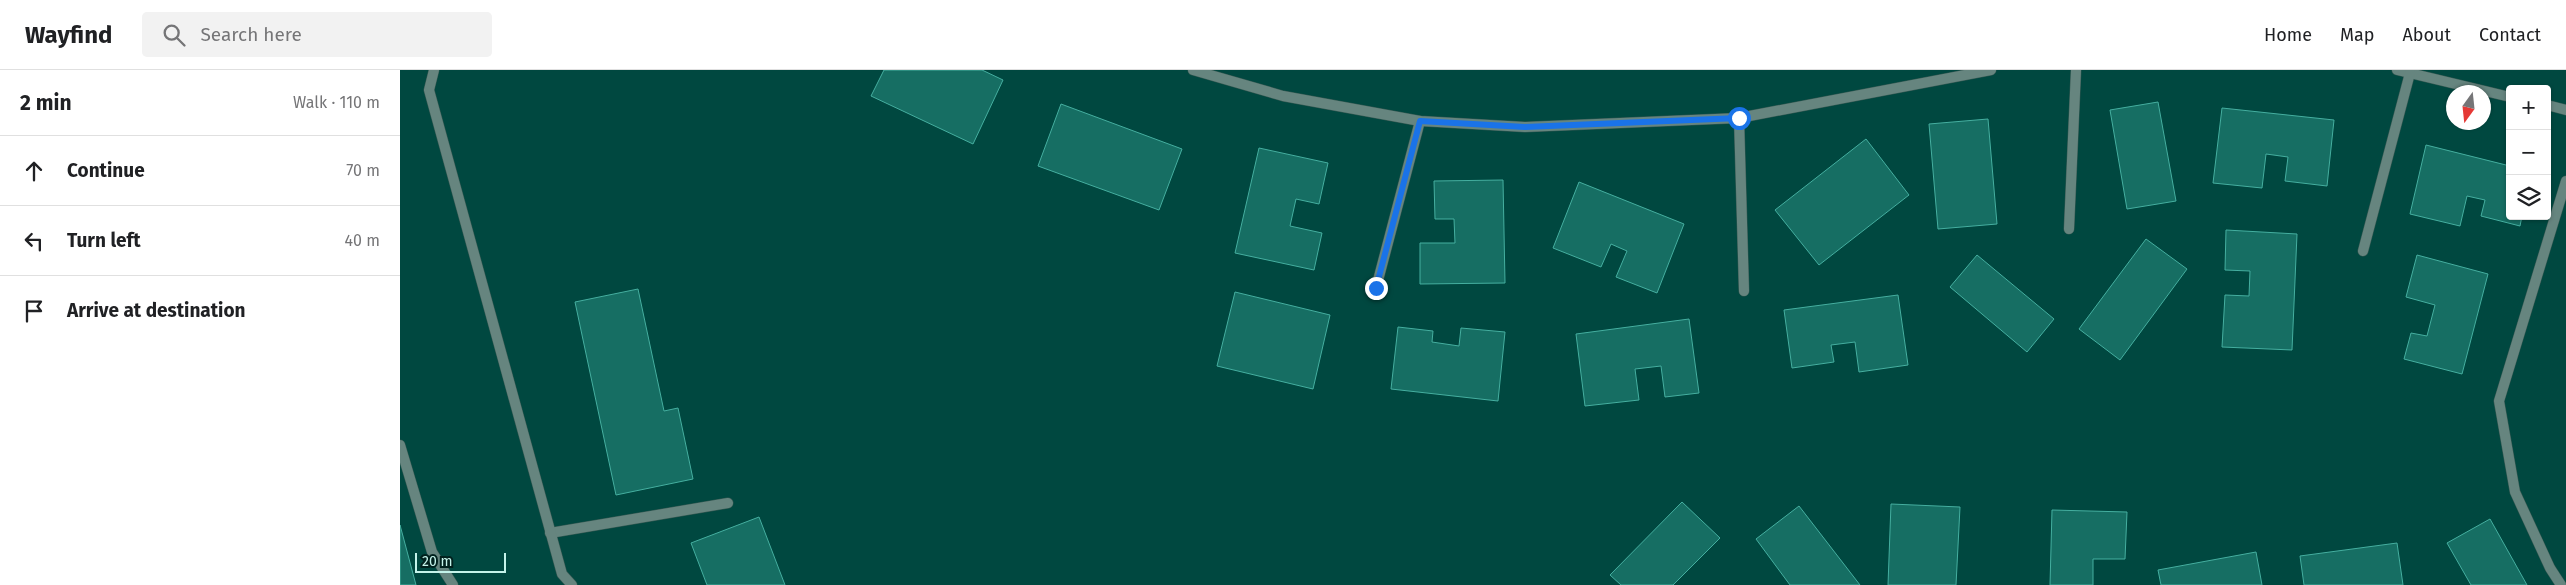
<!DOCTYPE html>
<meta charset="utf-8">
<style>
:root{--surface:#fff;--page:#f2f2f2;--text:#202124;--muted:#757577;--line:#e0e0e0}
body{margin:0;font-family:"Fira Sans",sans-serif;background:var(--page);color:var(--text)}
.controls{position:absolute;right:15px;top:15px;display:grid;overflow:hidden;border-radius:5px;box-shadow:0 1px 4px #0004}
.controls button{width:45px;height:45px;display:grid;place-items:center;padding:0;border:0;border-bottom:1px solid var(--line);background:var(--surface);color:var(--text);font:25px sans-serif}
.compass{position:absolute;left:2046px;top:15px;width:45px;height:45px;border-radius:50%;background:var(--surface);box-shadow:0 1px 4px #0004;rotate:195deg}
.scale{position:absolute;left:15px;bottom:12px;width:91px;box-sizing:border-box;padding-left:5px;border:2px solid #c4f3ea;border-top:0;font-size:14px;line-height:18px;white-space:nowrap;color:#c4f3ea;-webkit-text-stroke:4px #00211d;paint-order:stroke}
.stop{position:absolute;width:15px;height:15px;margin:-11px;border:4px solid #1a73e8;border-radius:50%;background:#fff}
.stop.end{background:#1a73e8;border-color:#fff;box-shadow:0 1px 5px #0008}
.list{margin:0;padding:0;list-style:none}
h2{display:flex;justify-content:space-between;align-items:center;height:65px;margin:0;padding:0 20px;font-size:21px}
h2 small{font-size:16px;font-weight:400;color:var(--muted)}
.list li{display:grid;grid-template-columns:32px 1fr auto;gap:15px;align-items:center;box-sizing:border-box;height:70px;padding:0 20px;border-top:1px solid var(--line)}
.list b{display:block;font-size:19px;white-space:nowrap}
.list em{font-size:16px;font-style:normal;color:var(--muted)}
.icon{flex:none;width:28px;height:28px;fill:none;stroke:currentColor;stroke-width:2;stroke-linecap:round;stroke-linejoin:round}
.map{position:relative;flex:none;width:2166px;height:515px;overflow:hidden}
header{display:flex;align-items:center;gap:30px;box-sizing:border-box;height:70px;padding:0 25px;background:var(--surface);border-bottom:1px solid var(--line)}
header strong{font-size:24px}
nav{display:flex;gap:28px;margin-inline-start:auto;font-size:18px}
.search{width:350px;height:45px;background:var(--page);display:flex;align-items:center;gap:12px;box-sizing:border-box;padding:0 18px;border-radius:5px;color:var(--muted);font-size:19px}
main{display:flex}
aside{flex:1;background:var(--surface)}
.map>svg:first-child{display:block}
.built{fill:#004840;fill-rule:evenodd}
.building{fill:#166e63;stroke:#45afa0}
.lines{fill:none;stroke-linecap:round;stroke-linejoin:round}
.service-casing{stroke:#355852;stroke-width:11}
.minor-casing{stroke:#355852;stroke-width:11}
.service{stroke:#66857f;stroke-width:10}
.minor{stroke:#66857f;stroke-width:10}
.route{stroke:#1a73e8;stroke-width:6}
</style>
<header>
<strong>Wayfind</strong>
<div class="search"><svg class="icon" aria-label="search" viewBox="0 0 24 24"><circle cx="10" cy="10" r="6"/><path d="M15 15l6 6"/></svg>Search here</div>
<nav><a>Home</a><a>Map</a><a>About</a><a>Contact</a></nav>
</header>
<main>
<aside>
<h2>2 min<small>Walk · 110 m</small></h2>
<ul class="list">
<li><svg class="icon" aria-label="ahead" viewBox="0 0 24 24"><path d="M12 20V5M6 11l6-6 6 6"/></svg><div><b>Continue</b></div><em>70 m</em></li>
<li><svg class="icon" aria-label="left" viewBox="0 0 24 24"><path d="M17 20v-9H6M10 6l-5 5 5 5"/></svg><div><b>Turn left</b></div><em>40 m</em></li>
<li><svg class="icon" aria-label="arrive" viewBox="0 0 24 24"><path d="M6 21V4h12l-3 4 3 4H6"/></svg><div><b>Arrive at destination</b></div></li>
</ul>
</aside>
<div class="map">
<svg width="2166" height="515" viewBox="0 0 2166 515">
<rect width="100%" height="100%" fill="#1a3a35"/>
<path class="built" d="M0,0H2166V515H0ZM2110,19H2147V146H2110ZM2054,22H2084V52H2054Z"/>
<g class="building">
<path d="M484,0H582L603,10L573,74L471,26Z"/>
<path d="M1758,32L1776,131L1727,139L1710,40Z"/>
<path d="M661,34L782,79L759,140L638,96Z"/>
<path d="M1822,38L1934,50L1927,116L1885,111L1888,87L1866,84L1862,118L1813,113Z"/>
<path d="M1588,49L1597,154L1538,159L1529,54Z"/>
<path d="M1466,69L1509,125L1419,195L1375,140Z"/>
<path d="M2026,75L2110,96V146H2122L2120,156L2081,146L2085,130L2067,126L2060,156L2010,144Z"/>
<path d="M859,78L928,93L919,134L896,129L890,156L922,163L914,200L835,183Z"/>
<path d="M1103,110L1105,213L1020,214V173H1055L1054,149H1035L1034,111Z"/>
<path d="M1179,112L1284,154L1257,223L1216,207L1227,181L1211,174L1201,197L1153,178Z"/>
<path d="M1826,160L1897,164L1892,280L1822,277L1825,225L1849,226L1850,201L1825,200Z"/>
<path d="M1746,169L1787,199L1720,290L1679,259Z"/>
<path d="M1577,185L1654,249L1627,282L1550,217Z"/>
<path d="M2017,185L2088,204L2062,304L2004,289L2011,263L2027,266L2035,235L2006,227Z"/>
<path d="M238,219L264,341L278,338L293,409L216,425L175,232Z"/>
<path d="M835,222L930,245L913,319L817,296Z"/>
<path d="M1498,225L1508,295L1459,302L1455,272L1431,275L1434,292L1392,298L1384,240Z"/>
<path d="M1289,249L1299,323L1265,327L1261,296L1235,299L1239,330L1185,336L1176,264Z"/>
<path d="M998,257L1033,261L1032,272L1059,276L1061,258L1105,262L1098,331L991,319Z"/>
<path d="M1282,432L1320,468L1273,515H1221L1210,505Z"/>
<path d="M1491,434L1560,437L1556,515H1488Z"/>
<path d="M1399,436L1460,515H1390L1356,469Z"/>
<path d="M1652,440L1727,442L1725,489H1693V515H1650Z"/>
<path d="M359,447L385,515H307L291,473Z"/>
<path d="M2090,449L2127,515H2071L2047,473Z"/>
<path d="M0,455L16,515H0Z"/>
<path d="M1997,473L2003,515H1904L1900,486Z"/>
<path d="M1856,482L1862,515H1761L1758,500Z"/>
</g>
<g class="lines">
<defs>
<g id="service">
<path d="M0,375L32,482L53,515"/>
<path d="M150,463L328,433"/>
</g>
<g id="minor">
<path d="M34,0L29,20L162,504L172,515"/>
<path d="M793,0L883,26L1020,51L1125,57L1339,48L1591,0"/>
<path d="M1997,0L2110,27"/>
<path d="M2147,35L2166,40"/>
<path d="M1339,48L1344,221"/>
<path d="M1669,159L1676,0"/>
<path d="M1963,181L2010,3"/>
<path d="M976,218L1020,51"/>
<path d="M2161,515L2150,498L2115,422L2099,331L2166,111"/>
</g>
</defs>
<use href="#service" class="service-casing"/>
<use href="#minor" class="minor-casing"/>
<use href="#service" class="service"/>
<use href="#minor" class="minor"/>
</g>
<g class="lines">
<path class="route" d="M976,218L1020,51L1125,57L1339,48"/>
</g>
</svg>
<div class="controls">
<button>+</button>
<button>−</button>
<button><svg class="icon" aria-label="layers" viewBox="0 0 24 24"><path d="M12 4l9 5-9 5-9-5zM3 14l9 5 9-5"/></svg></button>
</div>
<svg class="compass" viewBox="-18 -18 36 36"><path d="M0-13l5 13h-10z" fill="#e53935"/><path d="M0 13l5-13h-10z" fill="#757577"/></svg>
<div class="scale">20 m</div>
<div class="stop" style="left:1339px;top:48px"></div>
<div class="stop end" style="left:976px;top:218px"></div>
</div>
</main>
